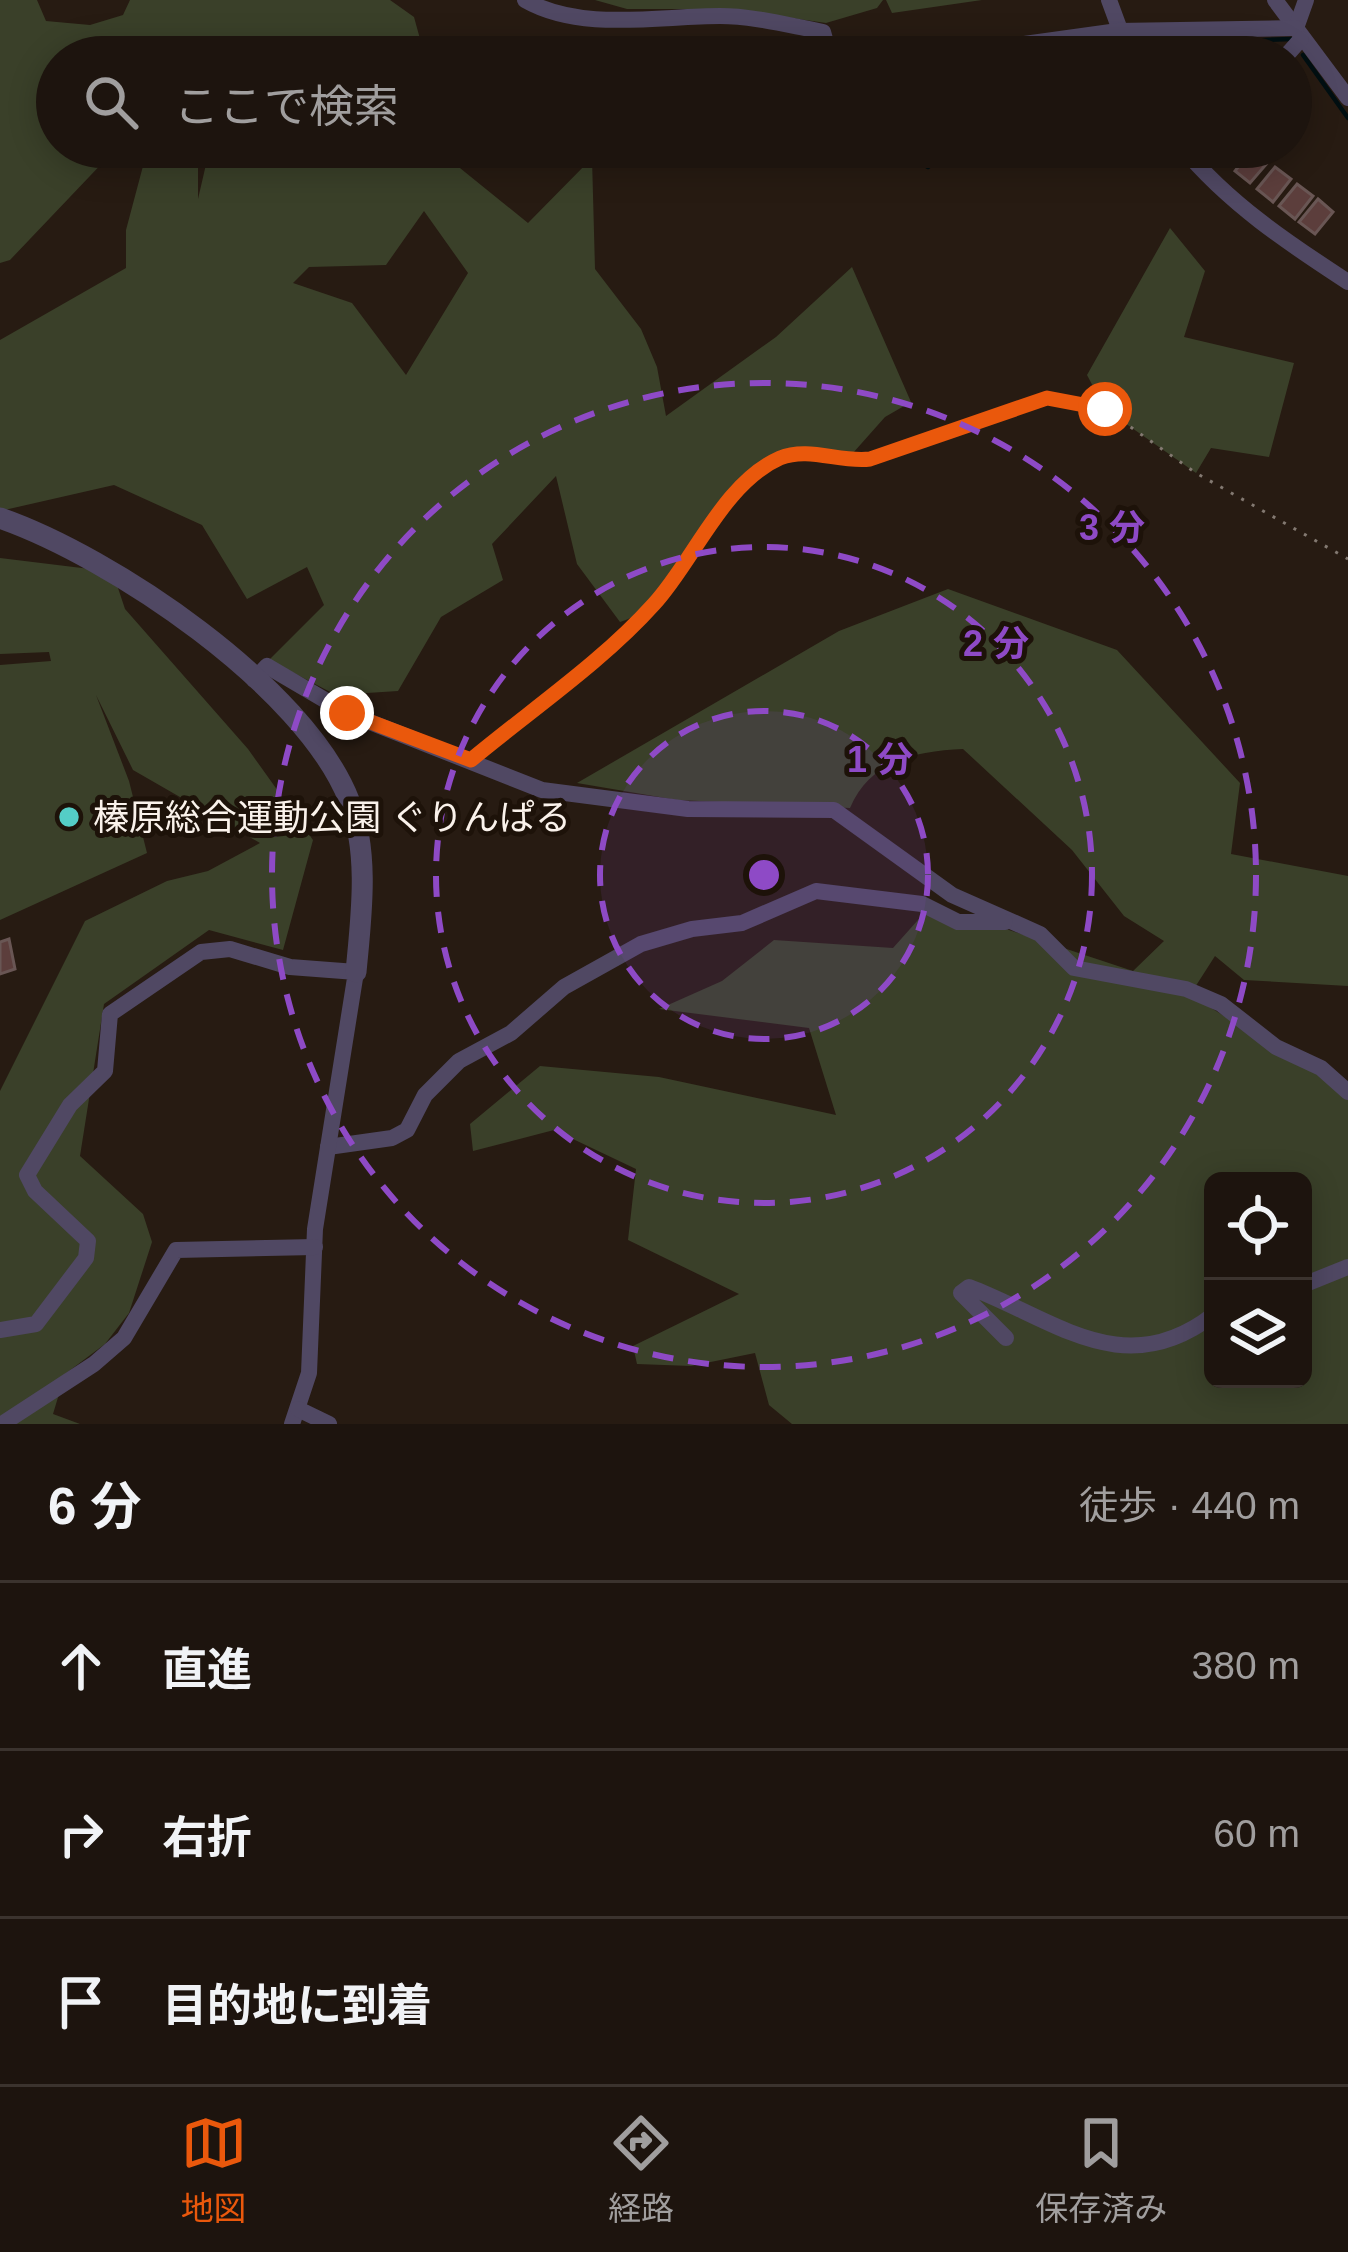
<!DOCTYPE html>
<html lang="ja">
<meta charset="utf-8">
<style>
:root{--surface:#1d140e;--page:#2a211c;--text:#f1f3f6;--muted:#a09e9e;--line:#3b332e;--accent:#ea580c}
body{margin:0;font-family:Arial,"Noto Sans JP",sans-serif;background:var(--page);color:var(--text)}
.controls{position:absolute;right:36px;bottom:36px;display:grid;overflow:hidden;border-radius:18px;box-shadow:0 6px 30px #0003}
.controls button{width:108px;height:108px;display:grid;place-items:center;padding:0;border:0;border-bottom:3px solid var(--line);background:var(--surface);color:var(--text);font:60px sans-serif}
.stop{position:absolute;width:36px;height:36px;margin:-27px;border:9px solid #ea580c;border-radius:50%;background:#fff}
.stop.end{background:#ea580c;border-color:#fff;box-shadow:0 3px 12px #0008}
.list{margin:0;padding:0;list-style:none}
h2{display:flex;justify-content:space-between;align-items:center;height:156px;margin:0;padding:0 48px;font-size:51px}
h2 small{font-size:39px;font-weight:400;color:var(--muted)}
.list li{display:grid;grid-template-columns:78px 1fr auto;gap:36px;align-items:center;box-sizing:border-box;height:168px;padding:0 48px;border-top:3px solid var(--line)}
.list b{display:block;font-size:45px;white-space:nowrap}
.list em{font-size:39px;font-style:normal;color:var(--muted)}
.icon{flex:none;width:66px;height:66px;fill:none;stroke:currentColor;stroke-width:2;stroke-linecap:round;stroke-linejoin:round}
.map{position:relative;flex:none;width:1348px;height:1424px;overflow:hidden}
.search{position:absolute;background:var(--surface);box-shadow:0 6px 30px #0003;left:36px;right:36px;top:36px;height:132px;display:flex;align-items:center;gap:30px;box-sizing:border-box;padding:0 42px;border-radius:66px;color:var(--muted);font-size:45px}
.sheet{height:660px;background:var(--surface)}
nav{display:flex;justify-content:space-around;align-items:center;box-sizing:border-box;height:168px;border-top:3px solid var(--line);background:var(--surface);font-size:33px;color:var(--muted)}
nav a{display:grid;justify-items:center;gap:6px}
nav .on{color:var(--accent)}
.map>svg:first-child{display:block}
.green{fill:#3a4029;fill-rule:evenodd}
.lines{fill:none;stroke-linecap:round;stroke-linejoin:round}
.stream{stroke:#000f12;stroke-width:4.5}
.building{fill:#5c3e3c;stroke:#695654;stroke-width:3}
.path{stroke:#837971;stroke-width:3;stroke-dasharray:3 9;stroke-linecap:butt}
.minor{stroke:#504863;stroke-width:16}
.tertiary{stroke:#504863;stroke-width:21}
.route{stroke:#ea580c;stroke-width:15}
.ring{fill:none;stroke:#8e4ac6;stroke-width:6;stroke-dasharray:21 15}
.poi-dot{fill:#54cdc6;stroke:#1d1209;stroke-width:4.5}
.labels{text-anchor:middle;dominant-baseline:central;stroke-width:10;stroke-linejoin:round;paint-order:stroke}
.poi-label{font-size:36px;fill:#faf2eb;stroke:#1d1209;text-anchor:start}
.centre{fill:#8e4ac6;stroke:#1d1209;stroke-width:6}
.ring-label{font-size:36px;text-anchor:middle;font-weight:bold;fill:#8e4ac6;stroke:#1d1209;stroke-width:10;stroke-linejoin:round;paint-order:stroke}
</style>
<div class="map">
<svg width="1348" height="1424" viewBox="0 0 1348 1424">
<rect width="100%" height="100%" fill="#271b12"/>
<g class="green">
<path d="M0,0H37L46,21L90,25L123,15L130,0H390L414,17L425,57H57V147H198V199L210,147H434L528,223L592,158L595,269L641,329L657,367L666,416L776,337L852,267L911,402L885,417L845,462C772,440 723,504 683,557C663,584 653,612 620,622L577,564L556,476L492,544L503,580L441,617L398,691L336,695L269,660L324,605L307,567L247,599L202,525L114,485L0,511V340L126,268V230L147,151L109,156L10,260L0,263ZM424,211L468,273L406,375L352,303L293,283L309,267L386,265Z"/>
<path d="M595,0H883L877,8L826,23L730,9H627Z"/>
<path d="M886,0H982L892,13Z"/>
<path d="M1170,228L1205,271L1184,337L1294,363L1269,457L1211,448L1196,473L1105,409L1087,375Z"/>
<path d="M0,558L90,569L117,585L125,609L248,749L313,840L283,950L209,930L104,1004L80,1156L143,1214L152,1242L129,1313L105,1344L65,1374L53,1414L80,1424H0V1091L85,921L167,881L208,871L260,843L133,770L96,695L129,781L147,853L0,920V665L51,661L49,652L0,654Z"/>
<path d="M948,589L1117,650L1240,783L1231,854L1348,876V986L1244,980L1215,956L1190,995L1348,1092V1424H792L769,1405L755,1353L691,1366L637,1364L633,1346L739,1294L628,1240L636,1169L554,1130L473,1151L470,1124L540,1066L659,1077L836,1115L809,1028L659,1009L722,981L774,940L893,948L926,911L1006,929L1133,971L1164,941L1124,916L1072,850L963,749C917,751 870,760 850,808L677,800L577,783L839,631ZM1213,1181H1303V1379H1213Z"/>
</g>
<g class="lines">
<g class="stream">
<path d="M1303,55L1348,118"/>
<path d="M1193,57L1216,42L1291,39"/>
<path d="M753,147L780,154L803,147"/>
<path d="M893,147L928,167L953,147"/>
</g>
</g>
<g class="building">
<path d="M1253,148L1269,161L1250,183L1235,171Z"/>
<path d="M1275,167L1291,179L1273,202L1257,189Z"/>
<path d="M1297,184L1313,196L1295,219L1279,206Z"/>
<path d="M1318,199L1333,212L1315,234L1299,222Z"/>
<path d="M9,939L15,969L0,974V942Z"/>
</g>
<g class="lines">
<path class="path" d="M481,752C534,707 612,654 656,602C692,560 725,481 780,458C809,446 840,463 870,459L980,417L1047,398L1071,400L1105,409L1196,473L1348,559"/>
<g class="minor">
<path d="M525,0C581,32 658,16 720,16C751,16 783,24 814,30L823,32L830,57"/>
<path d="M1109,0L1130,57"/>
<path d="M1275,0L1348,98"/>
<path d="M1296,28L1306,0"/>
<path d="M929,57L1118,31L1296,28"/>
<path d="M1285,57L1301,39"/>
<path d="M1182,147C1228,203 1288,243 1348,282"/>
<path d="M254,680L267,666L347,713L542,790L688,809L834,810L952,895L1040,934L1074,968L1186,989L1221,1004L1276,1047L1321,1068L1348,1092"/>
<path d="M328,1147L392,1138L407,1130L425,1095L459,1061L511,1033L564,987L641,944L692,929L742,923L816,891L922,904L958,922H1005"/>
<path d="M1303,1285L1348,1267"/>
<path d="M0,1330L36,1324L86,1258L88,1241L35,1191L27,1175L70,1105L105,1071L110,1014L201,952L230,949L290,967L356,972L315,1229L309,1373L292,1424"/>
<path d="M1006,1338L961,1293L969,1287C1054,1319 1124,1384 1213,1315"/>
<path d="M298,1409L329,1424"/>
<path d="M2,1424L94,1364L124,1338L176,1250L315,1247"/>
</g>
<path class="tertiary" d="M0,518C112,557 304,686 349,800C370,853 361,918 356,972"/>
</g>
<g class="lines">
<path class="route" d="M347,713L471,760C531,710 602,662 654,604C693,562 723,483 780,458C809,446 840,463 870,459L1047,398L1105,409"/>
</g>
<circle cx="764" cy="875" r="164" fill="#8e4ac6" fill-opacity=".12"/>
<g class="ring">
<circle cx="764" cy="875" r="164"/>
<circle cx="764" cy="875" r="328"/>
<circle cx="764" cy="875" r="492"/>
</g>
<circle class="poi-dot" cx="69" cy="817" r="12"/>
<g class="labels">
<g class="poi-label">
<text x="93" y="817">榛原総合運動公園 ぐりんぱる</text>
</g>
</g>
<circle cx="764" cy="875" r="18" class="centre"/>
<g class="ring-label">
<text x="1112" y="540">3 分</text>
<text x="996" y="656">2 分</text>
<text x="880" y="772">1 分</text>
</g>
</svg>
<div class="controls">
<button><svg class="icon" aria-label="locate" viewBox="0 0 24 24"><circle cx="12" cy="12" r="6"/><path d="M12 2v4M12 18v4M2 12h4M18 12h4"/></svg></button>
<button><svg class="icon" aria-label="layers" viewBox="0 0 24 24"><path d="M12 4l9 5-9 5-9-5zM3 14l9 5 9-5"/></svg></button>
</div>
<div class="stop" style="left:1105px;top:409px"></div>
<div class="stop end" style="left:347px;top:713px"></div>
<div class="search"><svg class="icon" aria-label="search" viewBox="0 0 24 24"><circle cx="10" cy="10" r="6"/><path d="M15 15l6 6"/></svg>ここで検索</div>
</div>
<section class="sheet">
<h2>6 分<small>徒歩 · 440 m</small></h2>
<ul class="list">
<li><svg class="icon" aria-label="ahead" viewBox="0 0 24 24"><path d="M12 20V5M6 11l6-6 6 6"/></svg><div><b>直進</b></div><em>380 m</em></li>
<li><svg class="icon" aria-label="right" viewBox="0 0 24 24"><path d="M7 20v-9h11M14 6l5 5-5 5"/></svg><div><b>右折</b></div><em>60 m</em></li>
<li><svg class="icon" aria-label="arrive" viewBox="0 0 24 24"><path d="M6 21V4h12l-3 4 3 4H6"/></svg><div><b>目的地に到着</b></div></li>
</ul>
</section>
<nav>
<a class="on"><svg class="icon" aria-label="map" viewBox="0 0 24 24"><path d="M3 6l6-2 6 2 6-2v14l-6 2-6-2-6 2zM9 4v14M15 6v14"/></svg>地図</a>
<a><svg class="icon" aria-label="directions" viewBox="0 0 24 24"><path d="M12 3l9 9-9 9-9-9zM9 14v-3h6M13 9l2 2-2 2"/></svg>経路</a>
<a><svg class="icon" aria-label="saved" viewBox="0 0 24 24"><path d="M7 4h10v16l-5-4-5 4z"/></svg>保存済み</a>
</nav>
